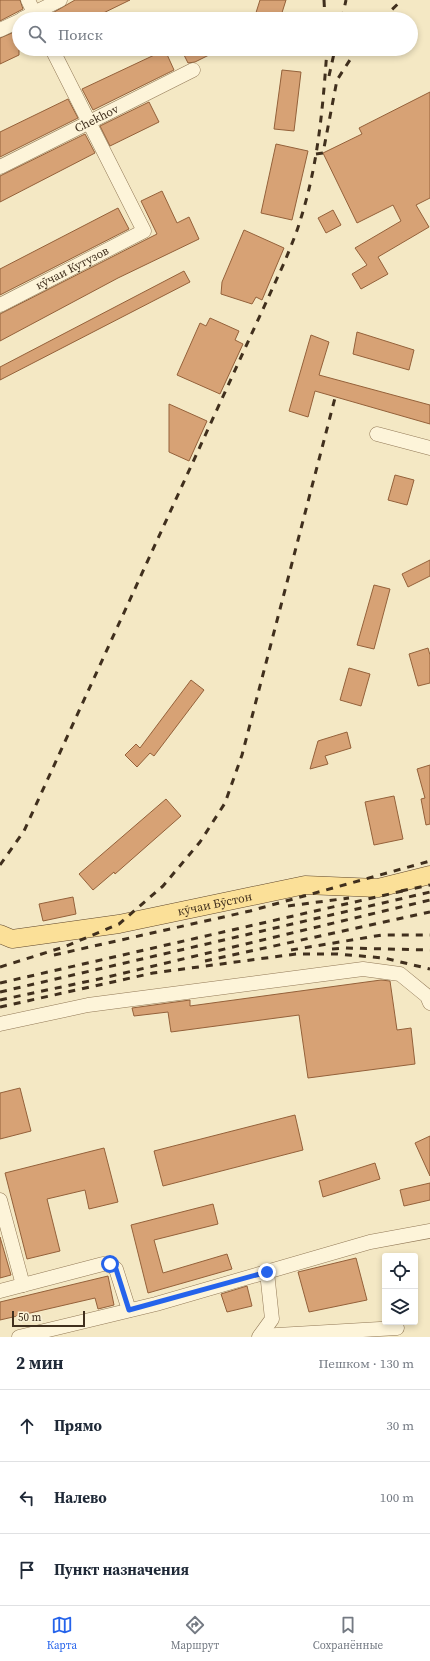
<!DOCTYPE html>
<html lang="ru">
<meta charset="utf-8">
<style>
:root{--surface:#fff;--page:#f6f6f7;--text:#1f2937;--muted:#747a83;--line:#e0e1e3;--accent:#2563eb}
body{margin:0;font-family:"Source Serif 4",serif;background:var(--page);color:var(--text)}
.controls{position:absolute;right:12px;bottom:12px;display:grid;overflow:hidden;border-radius:4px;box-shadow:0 2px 6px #0003}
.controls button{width:36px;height:36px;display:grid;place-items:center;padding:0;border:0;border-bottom:1px solid var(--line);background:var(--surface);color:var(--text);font:20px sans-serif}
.scale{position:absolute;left:12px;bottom:10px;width:73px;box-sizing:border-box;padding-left:4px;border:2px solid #402f1d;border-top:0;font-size:11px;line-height:14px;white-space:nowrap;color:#402f1d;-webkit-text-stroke:3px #faf1d5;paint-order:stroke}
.stop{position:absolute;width:12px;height:12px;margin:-9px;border:3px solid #2563eb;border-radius:50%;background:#fff}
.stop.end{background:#2563eb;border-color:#fff;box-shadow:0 1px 4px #0008}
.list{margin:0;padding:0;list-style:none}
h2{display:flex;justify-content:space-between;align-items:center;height:52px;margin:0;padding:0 16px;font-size:17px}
h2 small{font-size:13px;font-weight:400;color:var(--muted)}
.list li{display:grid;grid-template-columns:26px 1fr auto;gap:12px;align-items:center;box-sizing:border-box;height:72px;padding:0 16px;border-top:1px solid var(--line)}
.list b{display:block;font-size:15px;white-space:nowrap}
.list em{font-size:13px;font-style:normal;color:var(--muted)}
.icon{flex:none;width:22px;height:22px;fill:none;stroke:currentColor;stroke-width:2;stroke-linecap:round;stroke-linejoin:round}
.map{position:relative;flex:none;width:430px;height:1337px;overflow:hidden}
.search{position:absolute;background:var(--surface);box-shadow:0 2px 6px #0003;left:12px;right:12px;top:12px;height:44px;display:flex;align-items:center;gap:10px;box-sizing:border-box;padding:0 14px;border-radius:22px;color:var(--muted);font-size:15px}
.sheet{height:268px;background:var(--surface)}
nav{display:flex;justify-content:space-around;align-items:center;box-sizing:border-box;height:56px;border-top:1px solid var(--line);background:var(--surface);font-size:11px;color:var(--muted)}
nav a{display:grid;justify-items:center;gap:2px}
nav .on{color:var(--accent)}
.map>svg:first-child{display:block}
.building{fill:#d7a275;stroke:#94613a}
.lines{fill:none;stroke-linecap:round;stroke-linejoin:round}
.minor-casing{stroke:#927957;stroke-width:15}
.major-casing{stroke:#5f462c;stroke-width:19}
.minor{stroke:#fdf4d9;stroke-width:14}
.major{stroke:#fbe098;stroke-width:18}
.rail{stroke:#402f1d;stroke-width:3;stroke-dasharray:7 7;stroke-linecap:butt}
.route{stroke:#2563eb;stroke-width:5}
.labels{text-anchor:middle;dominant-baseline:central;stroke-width:4;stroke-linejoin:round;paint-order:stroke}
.street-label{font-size:12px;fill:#402f1d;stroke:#faf1d5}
</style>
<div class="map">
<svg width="430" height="1337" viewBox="0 0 430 1337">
<rect width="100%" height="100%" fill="#f4e8c4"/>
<g class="building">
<path d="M0,0H20L23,9L0,21Z"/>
<path d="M75,0H130L91,19H50L49,15Z"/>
<path d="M260,0H286L280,19H254Z"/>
<path d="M19,30V55L0,64V38Z"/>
<path d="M181,49H206L209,55L195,62L188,63Z"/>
<path d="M165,50L174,70L93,110L82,89Z"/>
<path d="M282,70L301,72L294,131L274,129Z"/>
<path d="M430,92V198L416,205L429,227L378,257L388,274L361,289L352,274L367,265L355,248L401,221L393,205L357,223L323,153L362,134L359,128Z"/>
<path d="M68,99L78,118L0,157V132Z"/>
<path d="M149,102L159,122L110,146L100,126Z"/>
<path d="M85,134L95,153L0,202V176Z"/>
<path d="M276,144L308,151L292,220L261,213Z"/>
<path d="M162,191L177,223L189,217L199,239L118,278L0,341V314L157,234L141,201Z"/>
<path d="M118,208L129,229L0,295V269Z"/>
<path d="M333,210L341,225L326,233L318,218Z"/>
<path d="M244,230L284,248L262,300L256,297L252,304L221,294L222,282Z"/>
<path d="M184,271L190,282L0,380V367Z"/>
<path d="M210,318L239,331L235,340L243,344L220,394L177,375L200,323L206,326Z"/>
<path d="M357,332L414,350L409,370L353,354Z"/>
<path d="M311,335L329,342L319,375L430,405V424L315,391L308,417L289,411Z"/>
<path d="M169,404L207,421L189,461L169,452Z"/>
<path d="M395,475L414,480L407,505L388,500Z"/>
<path d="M430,560V576L408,587L402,574Z"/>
<path d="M374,585L390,589L374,649L357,645Z"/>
<path d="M428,648L430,655V683L418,686L409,654Z"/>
<path d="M349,668L370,674L361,706L340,700Z"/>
<path d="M191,680L204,690L154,756L150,753L137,767L125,755L136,744L140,748Z"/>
<path d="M347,732L351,748L325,756L328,764L310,769L318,741Z"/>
<path d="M430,765V824L426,825L421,799L425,798L417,769Z"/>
<path d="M394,796L403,839L374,845L365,802Z"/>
<path d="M166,799L181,816L115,874L114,872L93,890L79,874Z"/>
<path d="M73,897L76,914L43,921L39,904Z"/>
<path d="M381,980L390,981L397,1030L411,1028L415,1064L308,1078L299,1015L171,1032L168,1012L134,1016L132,1008L190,1000V1006Z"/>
<path d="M20,1088L31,1131L0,1139V1093Z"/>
<path d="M295,1115L303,1150L163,1186L154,1151Z"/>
<path d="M430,1136V1176L415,1143Z"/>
<path d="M104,1148L118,1202L89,1209L85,1190L47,1199L60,1251L27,1259L5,1173Z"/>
<path d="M375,1163L380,1179L323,1197L319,1181Z"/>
<path d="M430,1183V1200L404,1206L400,1190Z"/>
<path d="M213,1204L218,1224L154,1240L163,1273L227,1254L232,1269L148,1293L131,1225Z"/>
<path d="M0,1237L11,1275L0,1278Z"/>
<path d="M356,1258L367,1300L309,1312L298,1272Z"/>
<path d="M108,1276L114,1305L98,1309L95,1298L0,1320V1302Z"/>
<path d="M247,1286L252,1306L227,1312L221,1294Z"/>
</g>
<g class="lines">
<defs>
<g id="minor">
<path d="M28,0L37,19"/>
<path d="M22,19L60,0"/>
<path d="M0,30L19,21"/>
<path id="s1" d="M0,167L193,70"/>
<path id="s2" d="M0,305L144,231L52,49"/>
<path d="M377,434L430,448"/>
<path d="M0,1024L88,1005L363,969L400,974L427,996L430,1003"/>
<path d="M0,1200L23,1285"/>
<path d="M0,1291L103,1264L110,1265L116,1269L129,1310"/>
<path d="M260,1336L397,1328"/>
<path d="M19,1337L156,1304L370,1242L430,1231"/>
<path d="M259,1337L272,1319L267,1272"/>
</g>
<g id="major">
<path id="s3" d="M0,934L12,939L119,924L305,885L378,888L430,875"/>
</g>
</defs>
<use href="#minor" class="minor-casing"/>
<use href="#major" class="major-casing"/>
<use href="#minor" class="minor"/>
<use href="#major" class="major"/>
<g class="rail">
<path d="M324,0L325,19"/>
<path d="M342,19L346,0"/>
<path d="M382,19L402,0"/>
<path d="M329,76L335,49"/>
<path d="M316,154L323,153L337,80L357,49"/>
<path d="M0,865L24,831L285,261C290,248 296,235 300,221C318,166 323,107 327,49"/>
<path d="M401,891L430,885"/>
<path d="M288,906L349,898"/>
<path d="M332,949L344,948L430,950"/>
<path d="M291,950L382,935H430"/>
<path d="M54,955L250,911L430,861"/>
<path d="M205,961L430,912"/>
<path d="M0,967L64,947L119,924L163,886L200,842L225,803L242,755L335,398"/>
<path d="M0,983L407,890"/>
<path d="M0,992L430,892"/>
<path d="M0,1000L99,979L430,900"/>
<path d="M0,1007L153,973L296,954H337L384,958L430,969"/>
</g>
</g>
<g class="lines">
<path class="route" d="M110,1264L116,1269L129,1310L267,1272"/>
</g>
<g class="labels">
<g class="street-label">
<text stroke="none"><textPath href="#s1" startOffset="108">Chekhov</textPath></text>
<text stroke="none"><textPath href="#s2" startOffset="81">кӯчаи Кутузов</textPath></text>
<text stroke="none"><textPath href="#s3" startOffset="219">кӯчаи Бӯстон</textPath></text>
</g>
</g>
</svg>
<div class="controls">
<button><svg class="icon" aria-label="locate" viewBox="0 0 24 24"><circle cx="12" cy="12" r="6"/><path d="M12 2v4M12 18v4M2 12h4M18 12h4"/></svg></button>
<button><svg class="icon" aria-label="layers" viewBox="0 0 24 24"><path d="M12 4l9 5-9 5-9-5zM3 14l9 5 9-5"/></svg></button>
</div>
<div class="scale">50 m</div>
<div class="stop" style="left:110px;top:1264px"></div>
<div class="stop end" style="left:267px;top:1272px"></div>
<div class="search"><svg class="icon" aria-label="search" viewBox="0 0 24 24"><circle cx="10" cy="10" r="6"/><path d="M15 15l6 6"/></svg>Поиск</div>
</div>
<section class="sheet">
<h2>2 мин<small>Пешком · 130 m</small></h2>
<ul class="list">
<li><svg class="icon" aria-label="ahead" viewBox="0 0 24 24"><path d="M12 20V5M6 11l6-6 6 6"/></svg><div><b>Прямо</b></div><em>30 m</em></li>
<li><svg class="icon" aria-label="left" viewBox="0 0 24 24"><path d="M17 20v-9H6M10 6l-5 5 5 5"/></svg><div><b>Налево</b></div><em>100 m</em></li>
<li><svg class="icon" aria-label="arrive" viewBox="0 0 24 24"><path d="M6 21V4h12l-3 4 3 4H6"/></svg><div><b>Пункт назначения</b></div></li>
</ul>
</section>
<nav>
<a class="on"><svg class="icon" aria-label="map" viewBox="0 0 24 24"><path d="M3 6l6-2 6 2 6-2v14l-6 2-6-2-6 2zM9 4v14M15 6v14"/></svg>Карта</a>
<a><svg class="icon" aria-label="directions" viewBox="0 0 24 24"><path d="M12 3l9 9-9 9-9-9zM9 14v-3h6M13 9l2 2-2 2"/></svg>Маршрут</a>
<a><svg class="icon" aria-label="saved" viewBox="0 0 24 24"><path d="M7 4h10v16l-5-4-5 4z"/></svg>Сохранённые</a>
</nav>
